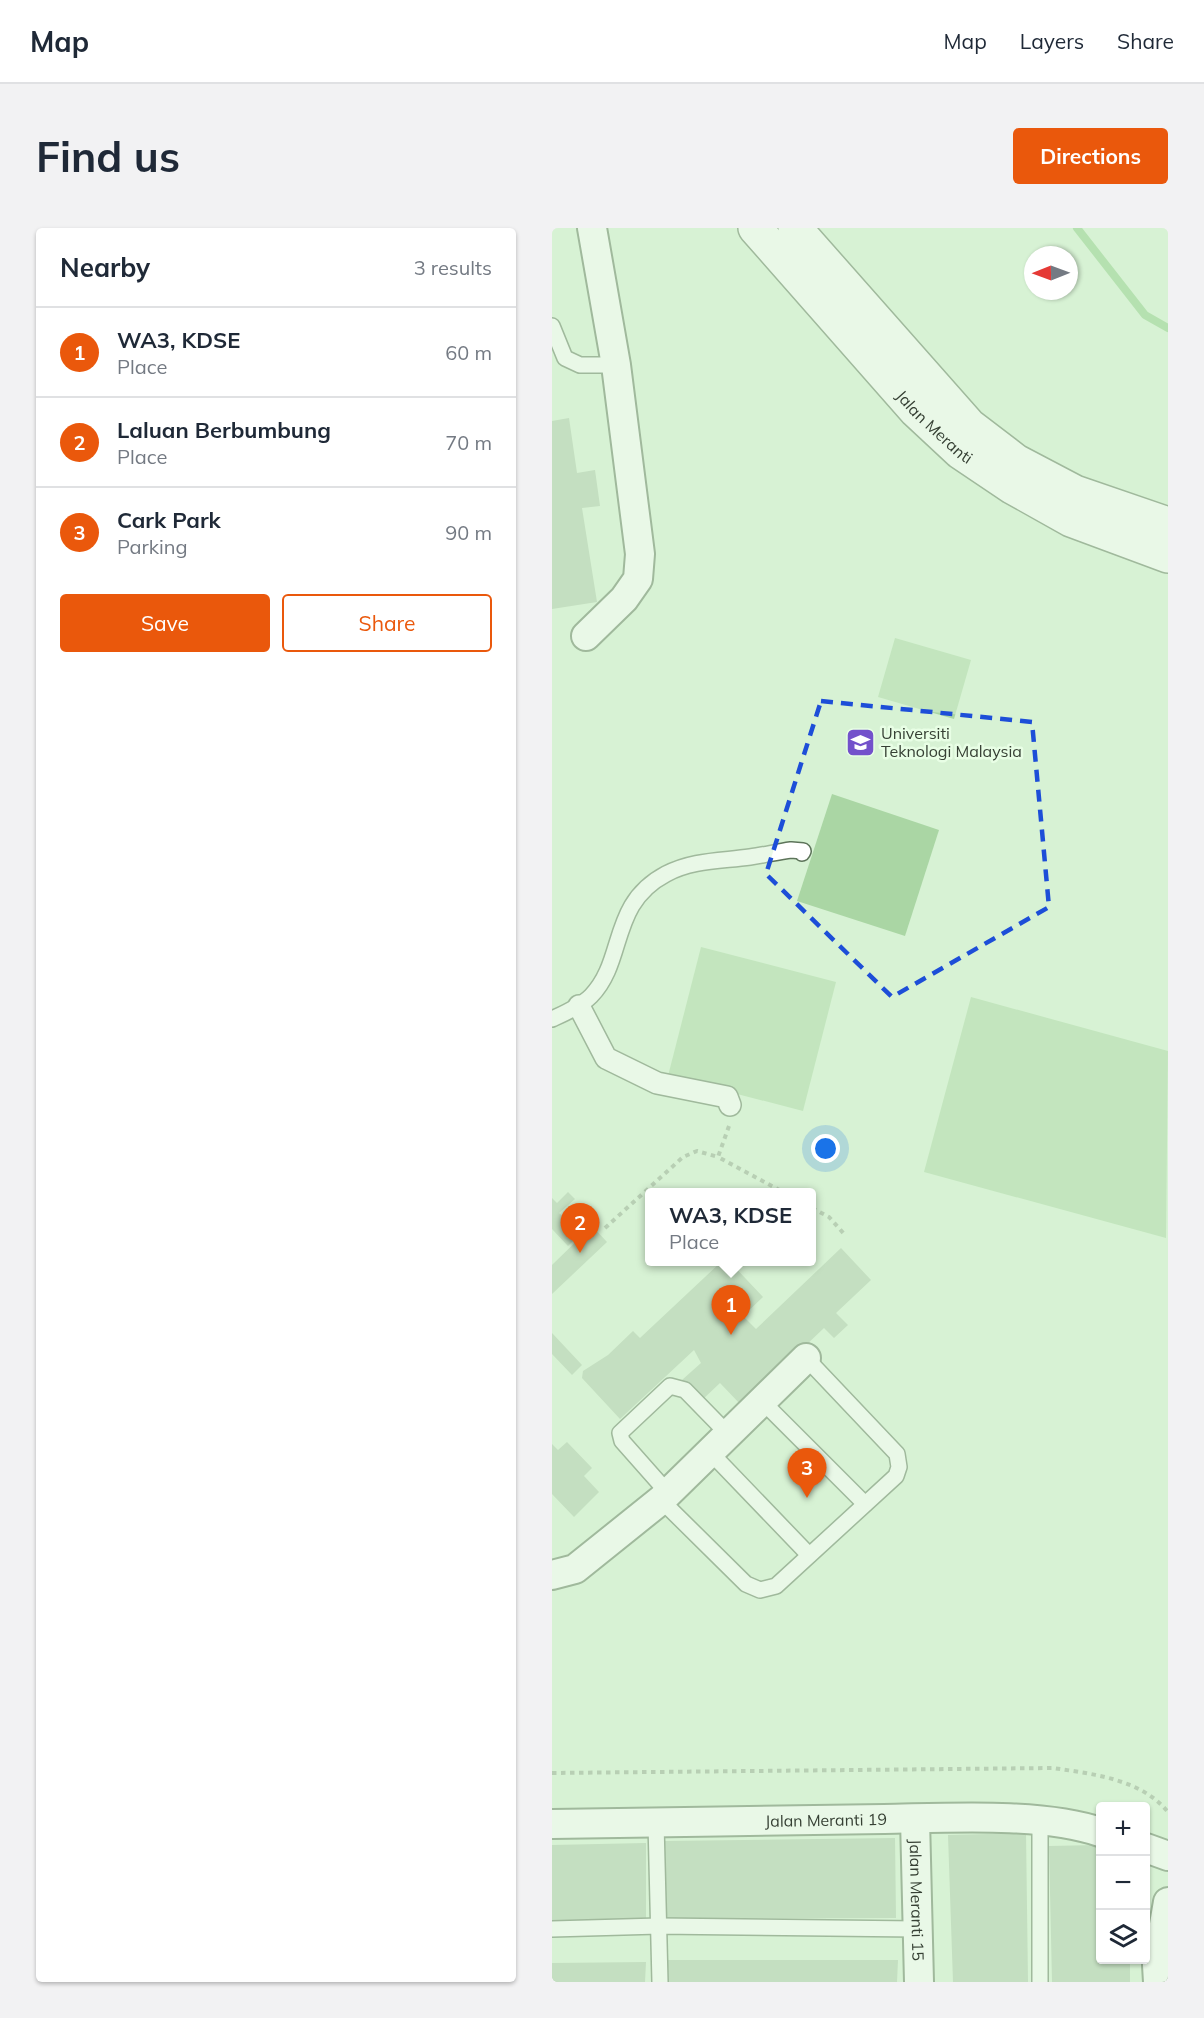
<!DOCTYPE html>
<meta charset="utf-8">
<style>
:root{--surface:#fff;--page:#f2f2f3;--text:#1f2937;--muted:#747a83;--line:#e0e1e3;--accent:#ea580c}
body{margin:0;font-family:Mulish,sans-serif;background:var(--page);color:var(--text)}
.controls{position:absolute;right:18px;bottom:18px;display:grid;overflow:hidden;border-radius:6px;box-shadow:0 2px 4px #0004}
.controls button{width:54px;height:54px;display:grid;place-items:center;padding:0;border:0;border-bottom:2px solid var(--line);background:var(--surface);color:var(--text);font:30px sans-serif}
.compass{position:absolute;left:472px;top:18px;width:54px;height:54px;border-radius:50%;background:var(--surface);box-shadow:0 2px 4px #0004;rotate:269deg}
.you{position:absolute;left:274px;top:921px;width:21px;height:21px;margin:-15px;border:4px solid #fff;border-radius:50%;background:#1a73e8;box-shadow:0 0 0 9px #1a73e833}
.badge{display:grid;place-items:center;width:39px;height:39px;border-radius:50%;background:var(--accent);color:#fff;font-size:20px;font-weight:700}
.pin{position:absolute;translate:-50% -50px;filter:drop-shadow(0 2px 3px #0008)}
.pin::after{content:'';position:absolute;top:32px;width:21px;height:18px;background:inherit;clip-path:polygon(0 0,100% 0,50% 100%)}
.popup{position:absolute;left:93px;top:960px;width:171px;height:78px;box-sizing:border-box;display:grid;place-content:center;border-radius:6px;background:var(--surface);filter:drop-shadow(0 2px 4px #0005);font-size:20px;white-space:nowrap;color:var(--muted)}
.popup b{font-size:22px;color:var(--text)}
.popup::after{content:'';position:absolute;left:50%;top:100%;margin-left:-12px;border:12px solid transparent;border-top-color:var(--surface)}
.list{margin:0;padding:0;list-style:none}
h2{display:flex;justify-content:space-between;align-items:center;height:78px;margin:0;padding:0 24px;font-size:26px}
h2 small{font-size:20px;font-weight:400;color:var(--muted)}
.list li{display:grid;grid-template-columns:39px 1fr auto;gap:18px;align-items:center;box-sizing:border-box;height:90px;padding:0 24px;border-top:2px solid var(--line)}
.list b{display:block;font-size:22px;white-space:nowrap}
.list p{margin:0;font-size:20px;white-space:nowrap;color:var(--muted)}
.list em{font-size:20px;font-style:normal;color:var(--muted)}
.actions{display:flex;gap:12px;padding:18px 24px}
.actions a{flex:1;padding:14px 0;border:2px solid var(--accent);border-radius:6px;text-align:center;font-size:21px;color:var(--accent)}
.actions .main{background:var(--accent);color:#fff}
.icon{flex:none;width:33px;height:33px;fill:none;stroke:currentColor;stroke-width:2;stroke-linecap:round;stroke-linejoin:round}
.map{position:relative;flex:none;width:616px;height:1754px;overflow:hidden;border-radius:6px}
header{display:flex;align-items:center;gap:36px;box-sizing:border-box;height:84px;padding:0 30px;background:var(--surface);border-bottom:2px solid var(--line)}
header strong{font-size:28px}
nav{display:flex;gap:33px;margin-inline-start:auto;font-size:21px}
.intro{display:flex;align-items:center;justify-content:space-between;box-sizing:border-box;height:144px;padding:0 36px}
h1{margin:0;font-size:42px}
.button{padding:15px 27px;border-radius:6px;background:var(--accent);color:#fff;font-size:21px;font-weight:700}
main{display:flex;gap:36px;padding:0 36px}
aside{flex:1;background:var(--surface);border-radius:6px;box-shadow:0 2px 4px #0004}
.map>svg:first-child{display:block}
.green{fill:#aad6a4}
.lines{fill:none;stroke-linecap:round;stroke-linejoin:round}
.stream{stroke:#8dcc86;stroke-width:8}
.building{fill:#adc7aa}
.service-casing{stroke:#5d745a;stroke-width:18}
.pedestrian-casing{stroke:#5d745a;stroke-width:24}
.minor-casing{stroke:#5d745a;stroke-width:32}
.tertiary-casing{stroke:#5d745a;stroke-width:36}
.path{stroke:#92a58f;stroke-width:4;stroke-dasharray:4.5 4.5;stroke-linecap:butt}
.service{stroke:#fff;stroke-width:15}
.pedestrian{stroke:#fff;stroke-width:21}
.minor{stroke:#fff;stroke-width:28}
.tertiary{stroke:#fff;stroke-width:33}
.marked{fill:none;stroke:#1d4ed8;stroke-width:4.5;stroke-dasharray:12 8;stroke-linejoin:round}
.labels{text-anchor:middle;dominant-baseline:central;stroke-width:5;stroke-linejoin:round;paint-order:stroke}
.street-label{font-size:16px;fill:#364034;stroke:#e8fee5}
.poi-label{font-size:16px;fill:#364034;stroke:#e8fee5;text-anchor:start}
</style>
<header>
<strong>Map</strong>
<nav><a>Map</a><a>Layers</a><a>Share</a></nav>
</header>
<div class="intro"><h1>Find us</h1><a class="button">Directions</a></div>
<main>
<aside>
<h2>Nearby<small>3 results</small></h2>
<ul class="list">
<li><span class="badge">1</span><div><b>WA3, KDSE</b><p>Place</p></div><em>60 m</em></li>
<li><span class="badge">2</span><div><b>Laluan Berbumbung</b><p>Place</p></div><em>70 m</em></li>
<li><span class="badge">3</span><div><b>Cark Park</b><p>Parking</p></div><em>90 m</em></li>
</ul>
<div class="actions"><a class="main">Save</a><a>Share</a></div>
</aside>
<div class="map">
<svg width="616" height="1754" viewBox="0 0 616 1754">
<rect width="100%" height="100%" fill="#d7f2d4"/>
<g class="green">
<path d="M343,410L419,432L402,491L326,469Z"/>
<path d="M280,566L387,602L353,708L245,673Z"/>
<path d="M149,719L284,754L251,883L116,848Z"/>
<path d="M419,769L616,823L614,1010L372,944Z"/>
</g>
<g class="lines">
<path class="stream" d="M525,0L593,87L616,100"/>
</g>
<g class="building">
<path d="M17,190L25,245L43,242L48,278L30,280L45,374L0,381V193Z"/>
<path d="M16,964L23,971L7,985L30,1004L16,1018L0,1001V970L5,975Z"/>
<path d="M40,998L55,1014L0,1066V1037Z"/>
<path d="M289,1020L319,1052L284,1085L296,1097L282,1110L272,1100L190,1178L168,1155L149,1173L130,1152L149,1135L142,1122L68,1191L30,1150L31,1143L56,1127L81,1103L88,1110L169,1034H178L211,1069L191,1088L204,1101Z"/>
<path d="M0,1105L30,1137L20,1147L0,1126Z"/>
<path d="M15,1214L40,1240L32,1248L47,1264L22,1289L0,1266V1216L6,1222Z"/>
<path d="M474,1605L476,1754H401L396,1607Z"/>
<path d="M343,1610L344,1690L112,1691V1613Z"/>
<path d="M94,1615V1693L0,1694V1617Z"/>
<path d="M545,1617L548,1648V1732H578V1754H500L497,1618Z"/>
<path d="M113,1732H346L345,1754H113Z"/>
<path d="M94,1734L93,1754H0V1735Z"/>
</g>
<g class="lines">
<defs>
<g id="service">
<path d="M0,98L13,130L28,137H64"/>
<path d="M0,791C13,785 29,778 39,768C74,732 57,676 114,646C140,632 169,633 198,629C212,627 225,624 239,622L251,623L250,625"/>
<path d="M210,1173L313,1276"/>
<path d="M158,1224L257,1327"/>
<path d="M116,1265L70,1213L68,1205L118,1158L133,1162L176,1206"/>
<path d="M109,1272L194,1356L208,1362L224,1358L344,1248L347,1239L345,1226L254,1130"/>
<path d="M104,1595L108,1754"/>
<path d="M0,1701L107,1698L365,1701"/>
<path d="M488,1754V1592"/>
</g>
<path id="pedestrian" d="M27,778L54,830L105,855L175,869L178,877"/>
<g id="minor">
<path d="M34,408L72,371L86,351L88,326L64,137L40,0"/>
<path d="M0,1347L23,1341L109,1272L254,1130"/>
<path id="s1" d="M363,1591L367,1754"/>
<path id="s2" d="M0,1596C111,1594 221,1593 332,1591C394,1590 490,1584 548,1604"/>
<path d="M594,1620L616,1628"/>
<path d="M606,1754L605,1737L616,1674"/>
</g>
<g id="tertiary">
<path id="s3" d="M203,0L364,183L408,224L460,259L519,292L616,328"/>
<path d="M243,0L417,197L464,233L523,264L616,296"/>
</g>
</defs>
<use href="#service" class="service-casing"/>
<use href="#pedestrian" class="pedestrian-casing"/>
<use href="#minor" class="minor-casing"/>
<use href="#tertiary" class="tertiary-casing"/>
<g class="path">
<path d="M177,898L166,929L231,964"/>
<path d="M260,980L277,989L293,1007"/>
<path d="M53,1000L131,929L145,923L166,929"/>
<path d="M0,1545L501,1540C541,1546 589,1551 616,1584"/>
</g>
<use href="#service" class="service"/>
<use href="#pedestrian" class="pedestrian"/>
<use href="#minor" class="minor"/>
<use href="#tertiary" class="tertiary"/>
</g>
<path d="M0 0H616V1754H0ZM269,473L480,494L497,679L340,769L214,646Z" fill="#d7f2d4" fill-opacity=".55" fill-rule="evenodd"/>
<path class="marked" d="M269,473L480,494L497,679L340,769L214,646Z"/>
<defs>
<symbol id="university-square" viewBox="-11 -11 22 22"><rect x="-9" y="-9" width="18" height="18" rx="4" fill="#7351cb" stroke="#e8fee5"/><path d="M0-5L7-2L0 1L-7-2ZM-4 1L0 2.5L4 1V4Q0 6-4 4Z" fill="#fff"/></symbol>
</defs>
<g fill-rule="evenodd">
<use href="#university-square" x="292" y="498" width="33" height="33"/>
</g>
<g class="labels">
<g class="street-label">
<text stroke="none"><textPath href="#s3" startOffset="268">Jalan Meranti</textPath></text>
<text stroke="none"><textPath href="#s2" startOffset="274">Jalan Meranti 19</textPath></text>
<text stroke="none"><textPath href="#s1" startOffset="81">Jalan Meranti 15</textPath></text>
</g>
<g class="poi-label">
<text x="329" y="505">Universiti<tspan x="329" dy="18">Teknologi Malaysia</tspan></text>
</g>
</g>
</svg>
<div class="controls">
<button>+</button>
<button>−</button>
<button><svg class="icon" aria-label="layers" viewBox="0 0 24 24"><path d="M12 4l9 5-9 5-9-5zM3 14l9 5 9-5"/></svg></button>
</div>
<svg class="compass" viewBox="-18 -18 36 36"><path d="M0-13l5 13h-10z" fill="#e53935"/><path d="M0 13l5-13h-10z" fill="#747a83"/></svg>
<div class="you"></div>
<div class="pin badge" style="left:179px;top:1107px">1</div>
<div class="popup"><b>WA3, KDSE</b>Place</div>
<div class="pin badge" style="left:28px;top:1025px">2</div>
<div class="pin badge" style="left:255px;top:1270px">3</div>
</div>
</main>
